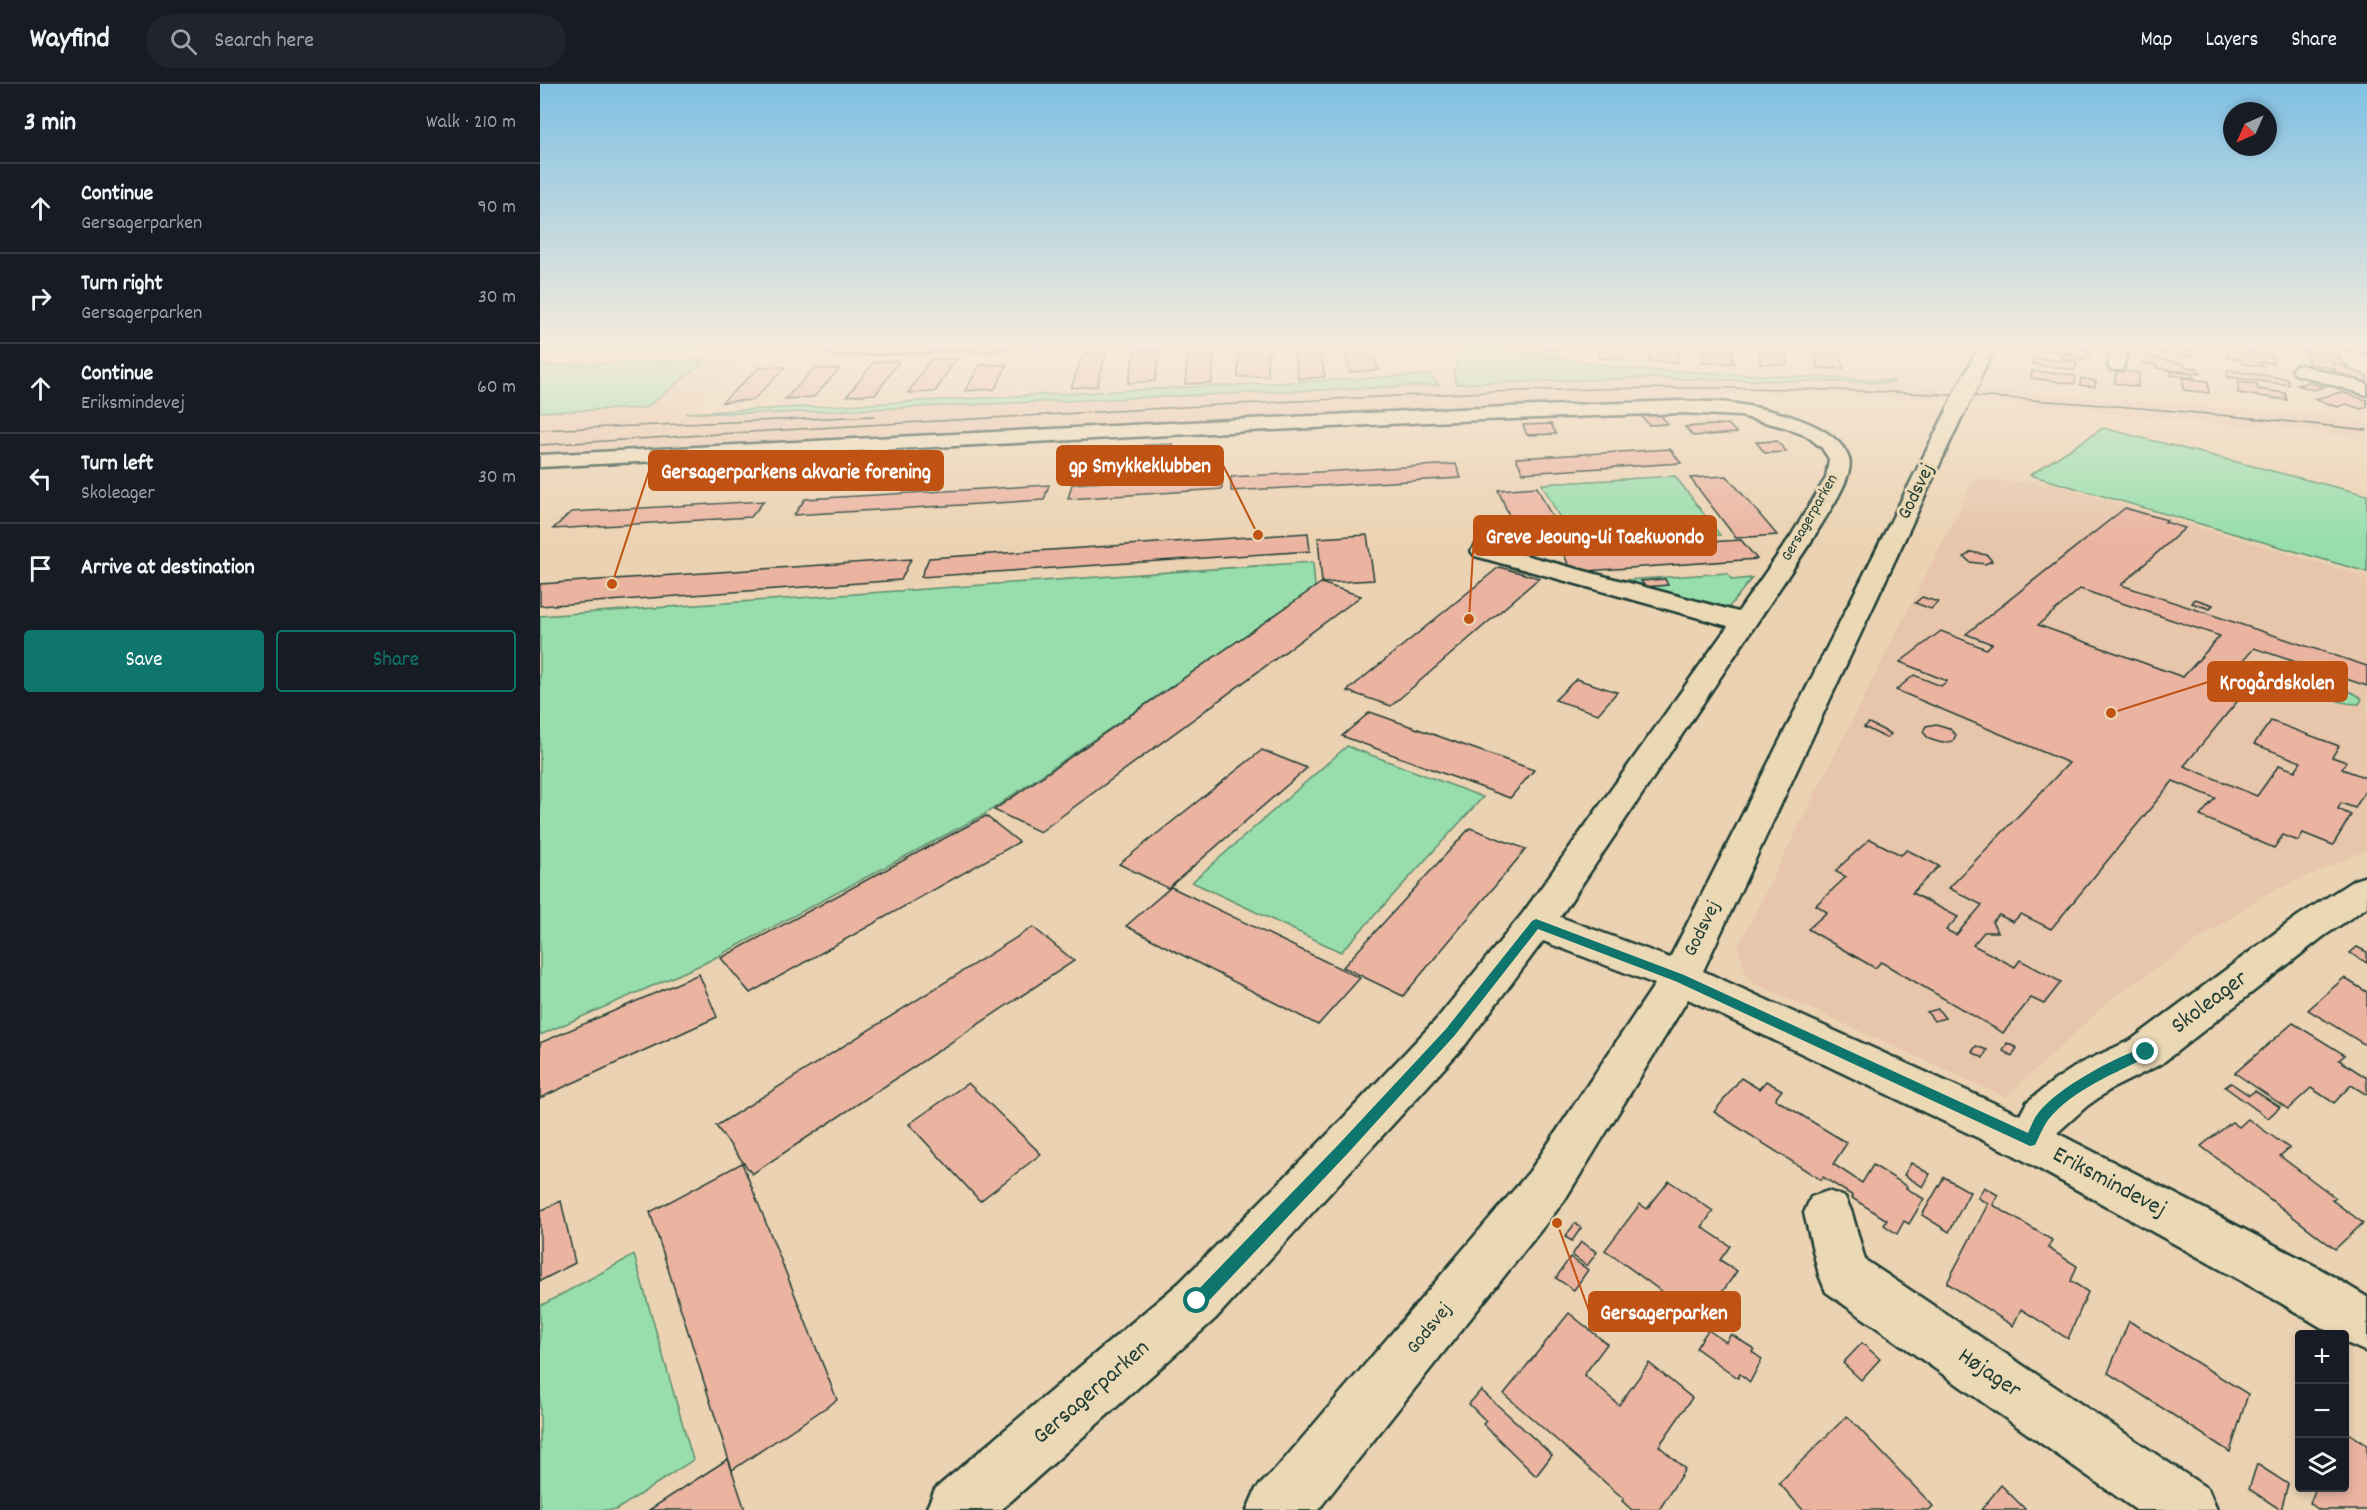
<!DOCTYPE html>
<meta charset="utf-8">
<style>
:root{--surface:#171b24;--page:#20242c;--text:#f1f3f6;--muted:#9ea1a6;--line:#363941;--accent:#0f766e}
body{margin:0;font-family:Dekko,sans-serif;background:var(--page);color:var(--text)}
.controls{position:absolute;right:18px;bottom:18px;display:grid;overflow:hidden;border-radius:6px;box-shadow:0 3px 9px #0003}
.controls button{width:54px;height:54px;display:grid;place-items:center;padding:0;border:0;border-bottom:2px solid var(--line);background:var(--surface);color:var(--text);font:30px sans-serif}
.compass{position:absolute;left:1683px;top:18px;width:54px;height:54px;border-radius:50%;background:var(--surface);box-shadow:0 3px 9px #0003;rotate:225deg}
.stop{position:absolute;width:18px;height:18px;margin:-14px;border:4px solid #0f766e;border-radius:50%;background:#fff}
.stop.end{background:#0f766e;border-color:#fff;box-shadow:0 2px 6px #0008}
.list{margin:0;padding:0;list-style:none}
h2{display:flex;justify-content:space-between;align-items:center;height:78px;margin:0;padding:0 24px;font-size:26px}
h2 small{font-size:20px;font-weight:400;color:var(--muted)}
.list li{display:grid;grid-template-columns:39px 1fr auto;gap:18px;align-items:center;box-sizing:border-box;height:90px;padding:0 24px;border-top:2px solid var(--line)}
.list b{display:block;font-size:22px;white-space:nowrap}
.list p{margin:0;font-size:20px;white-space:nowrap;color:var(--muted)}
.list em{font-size:20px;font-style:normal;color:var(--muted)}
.actions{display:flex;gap:12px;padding:18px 24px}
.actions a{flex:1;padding:14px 0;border:2px solid var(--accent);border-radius:6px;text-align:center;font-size:21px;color:var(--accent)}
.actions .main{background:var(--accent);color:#fff}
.icon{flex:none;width:33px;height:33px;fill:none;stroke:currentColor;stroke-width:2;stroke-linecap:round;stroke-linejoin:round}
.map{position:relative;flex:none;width:1827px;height:1426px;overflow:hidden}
header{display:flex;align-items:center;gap:36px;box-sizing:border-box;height:84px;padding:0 30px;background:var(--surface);border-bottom:2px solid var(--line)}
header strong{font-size:28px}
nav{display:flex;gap:33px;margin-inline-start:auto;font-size:21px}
.search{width:420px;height:54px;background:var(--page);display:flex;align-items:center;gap:15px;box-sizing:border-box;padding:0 21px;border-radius:33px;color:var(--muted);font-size:22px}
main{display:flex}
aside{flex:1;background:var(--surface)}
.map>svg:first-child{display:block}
.built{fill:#e7c6ab}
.green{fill:#97deac;stroke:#5b8e70;stroke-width:1.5}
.building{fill:#ebb4a1;stroke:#1f3d34;stroke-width:1.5;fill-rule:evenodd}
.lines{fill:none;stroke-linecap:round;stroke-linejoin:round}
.minor-casing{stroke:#1f3d34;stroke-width:5}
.minor{fill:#ebd9b6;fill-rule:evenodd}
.tram{stroke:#1f3d34;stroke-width:1.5}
.minor-bridge-casing{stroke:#1f3d34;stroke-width:21;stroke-linecap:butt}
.minor-bridge{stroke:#ebd9b6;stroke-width:19}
.route{fill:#0f766e}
.labels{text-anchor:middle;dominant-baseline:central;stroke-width:6;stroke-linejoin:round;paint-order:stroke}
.far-street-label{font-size:16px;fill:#1f3d34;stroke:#ebd9b6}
.street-label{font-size:20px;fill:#1f3d34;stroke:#ebd9b6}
.near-street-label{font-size:24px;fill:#1f3d34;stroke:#ebd9b6}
.leader{fill:none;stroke:#c05314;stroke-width:2}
.callout-dot{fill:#c05314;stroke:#ebd9b6;stroke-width:2}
.callout{fill:#c05314;stroke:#c05314;stroke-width:2}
.callout-label{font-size:21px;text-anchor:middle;font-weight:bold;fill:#fff}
</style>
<header>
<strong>Wayfind</strong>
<div class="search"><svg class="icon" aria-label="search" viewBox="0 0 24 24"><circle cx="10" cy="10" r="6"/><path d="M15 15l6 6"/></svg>Search here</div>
<nav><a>Map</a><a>Layers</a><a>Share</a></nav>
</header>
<main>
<aside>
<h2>3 min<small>Walk · 210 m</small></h2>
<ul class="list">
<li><svg class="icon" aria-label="ahead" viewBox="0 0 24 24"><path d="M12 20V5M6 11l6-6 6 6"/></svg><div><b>Continue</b><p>Gersagerparken</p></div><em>90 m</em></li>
<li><svg class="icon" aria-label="right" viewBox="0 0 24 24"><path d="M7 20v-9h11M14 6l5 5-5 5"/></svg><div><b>Turn right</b><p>Gersagerparken</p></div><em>30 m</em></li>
<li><svg class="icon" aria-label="ahead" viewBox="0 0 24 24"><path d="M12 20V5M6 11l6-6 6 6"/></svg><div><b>Continue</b><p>Eriksmindevej</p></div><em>60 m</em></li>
<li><svg class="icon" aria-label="left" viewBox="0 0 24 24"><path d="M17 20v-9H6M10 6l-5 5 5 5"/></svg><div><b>Turn left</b><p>Skoleager</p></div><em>30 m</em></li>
<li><svg class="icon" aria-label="arrive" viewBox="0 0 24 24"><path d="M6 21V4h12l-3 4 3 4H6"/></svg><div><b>Arrive at destination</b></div></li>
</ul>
<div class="actions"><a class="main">Save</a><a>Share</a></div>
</aside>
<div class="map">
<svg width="1827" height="1426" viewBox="0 0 1827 1426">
<rect width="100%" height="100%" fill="#ebd2b2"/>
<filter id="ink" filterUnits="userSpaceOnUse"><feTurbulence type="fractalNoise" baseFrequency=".0167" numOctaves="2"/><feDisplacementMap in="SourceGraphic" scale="12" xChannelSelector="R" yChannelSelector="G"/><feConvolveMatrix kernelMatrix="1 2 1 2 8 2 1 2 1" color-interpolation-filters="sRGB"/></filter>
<g filter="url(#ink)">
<g class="built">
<path d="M0,260H220L146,329H240L1102,294L1350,299L1406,304L1400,316L1299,311L1185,310L1159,315L0,372Z"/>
<path d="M1445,305L1827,335V354L1440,317Z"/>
<path d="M1434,395L1512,400L1827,493V766L1724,811L1570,916L1466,1013L1208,896L1198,863Z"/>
</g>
<g class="green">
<path d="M11,260H203L198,264L0,272V266Z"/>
<path d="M932,261L1089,285L1355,297L1350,299L1102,294L916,300C910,282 919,274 932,261Z"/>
<path d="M166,276L106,324L0,328V282Z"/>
<path d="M890,291L899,301L240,329H145Z"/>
<path d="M1563,344L1827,411V488L1490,391Z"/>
<path d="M1135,392L1180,451L1034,461L1002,400Z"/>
<path d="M773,478L775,504L445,730L165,879L0,951V532Z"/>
<path d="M1187,489L1192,496L1212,494L1186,527L1070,497Z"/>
<path d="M1783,602C1796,603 1812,606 1822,615L1819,620C1805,620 1790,616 1780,606Z"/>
<path d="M807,662L943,713L801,868L652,798Z"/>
<path d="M94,1171L153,1376L76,1426H0V1222Z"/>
</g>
<g class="building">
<path d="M516,260L515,262L481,264L483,261Z"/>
<path d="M1006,260H1034L1031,266L1004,265Z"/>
<path d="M1063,260H1087L1083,275L1058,274Z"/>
<path d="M1112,260H1138L1137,279L1109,277Z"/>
<path d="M1164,260H1192V276H1194V279H1162Z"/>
<path d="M1220,260H1245L1247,281L1220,280Z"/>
<path d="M1274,260H1298L1303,285L1277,284Z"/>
<path d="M1503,260L1548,266L1547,271H1550L1549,274L1543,273L1542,277L1521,274L1522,270H1536L1501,265Z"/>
<path d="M1610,260H1630L1632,264L1652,267L1651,273L1605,266L1606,261Z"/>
<path d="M1690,260H1728L1733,262L1734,267L1690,262Z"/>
<path d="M1780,260H1809L1804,261L1827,267V269L1819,271Z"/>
<path d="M727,261V265H730V269H727L728,292L698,293L699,262Z"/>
<path d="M779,262L785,293L758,295L754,263Z"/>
<path d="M831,263L839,286L810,288L804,265Z"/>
<path d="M595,266H620L615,297L588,299Z"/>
<path d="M1765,266L1800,271L1801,275L1792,274L1794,281L1802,279L1810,281L1804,283L1827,292V299L1792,286L1796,285L1769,280Z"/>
<path d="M674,267L672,299L645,300L648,268Z"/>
<path d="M1685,267L1730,270L1733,279L1719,278L1723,282L1703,280L1700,275L1688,274Z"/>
<path d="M543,270H566L557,302L531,304Z"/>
<path d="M1604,272L1645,280V283L1657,284L1661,290L1616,284V281L1603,279Z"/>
<path d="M1494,274L1534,278L1537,280L1535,286L1492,280Z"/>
<path d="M391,275H416L395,308L368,309Z"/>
<path d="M345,277H359L336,310L307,312L334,278Z"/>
<path d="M440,281H467L455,305L425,307Z"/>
<path d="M220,283H246L213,316L182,318Z"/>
<path d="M300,284L274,313L245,315L274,285Z"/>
<path d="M1577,286L1599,289L1598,303L1574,299Z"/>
<path d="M1687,286L1748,295L1749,301L1687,293Z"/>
<path d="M1492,287L1533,291L1536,293L1535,300L1491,294Z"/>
<path d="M1631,287L1653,290L1654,294L1631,291Z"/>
<path d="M1541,294L1556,297L1555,303L1540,301Z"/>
<path d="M1643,294L1668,297L1669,309L1643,306Z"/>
<path d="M1698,298L1717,300L1718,305L1745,309L1747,316L1698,309Z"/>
<path d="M1768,298L1784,303L1774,306L1757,301Z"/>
<path d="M1801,308L1827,316V323L1821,325L1806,320L1798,323L1774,315Z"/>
<path d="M1117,327L1128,340L1109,341L1098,328Z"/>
<path d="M1011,340L1016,350L987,351L983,341Z"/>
<path d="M1188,340L1197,349L1153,352L1145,343Z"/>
<path d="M1237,357L1247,368L1225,369L1216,358Z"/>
<path d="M633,360L632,371L602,372L604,361Z"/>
<path d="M1130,365L1141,379L983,389L976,374Z"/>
<path d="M916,380L921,394L691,407V393Z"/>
<path d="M682,391V405L528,415L532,400Z"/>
<path d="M1187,392L1237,451L1196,454L1150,394Z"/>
<path d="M509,401L504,416L254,431L265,415Z"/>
<path d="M997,403L1028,465L985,468L958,406Z"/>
<path d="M224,417L211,433L13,445L31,428Z"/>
<path d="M1585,424L1627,436L1625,438L1645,444L1581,501L1827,582V602L1714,564L1679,605L1700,614L1644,682L1717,712L1739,681L1755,687L1761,678L1714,660L1731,637L1799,662L1792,673L1806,678L1802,685L1827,694V704L1815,724L1801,719L1798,725L1811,731L1793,761L1763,749L1758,757L1743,751L1734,764L1660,732L1675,714L1633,697L1511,845L1481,830L1473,838L1459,831L1452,838L1458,848H1444L1433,861L1475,883L1480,876L1521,898L1504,920L1491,914L1463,949L1341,878L1335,884L1268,845L1287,828L1276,821L1306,793L1295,787L1330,755L1361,771L1367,766L1399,782L1372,809L1418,833L1406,846L1416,851L1442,821L1409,804L1529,679L1356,606L1374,591L1401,602L1407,597L1360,578L1401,547L1446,565L1452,560L1426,550ZM1540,505L1680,552L1643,593L1498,541Z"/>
<path d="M768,449L770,467L381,493L389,474Z"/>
<path d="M827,451L834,496L782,499L778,454Z"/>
<path d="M1201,456L1217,475L1032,488L1022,467Z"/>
<path d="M1431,468L1447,471L1452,477L1445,480L1430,478L1424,473Z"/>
<path d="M371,475L361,496L0,522V500Z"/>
<path d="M959,483L999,494L851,622L807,607Z"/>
<path d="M1125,495L1128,501L1105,503L1101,497Z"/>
<path d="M781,499L821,512L500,748L454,726Z"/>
<path d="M1382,513L1398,518L1391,525L1375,519Z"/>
<path d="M1655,515L1673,521L1670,525L1652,519Z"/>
<path d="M1036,595L1077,608L1058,630L1015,616Z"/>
<path d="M830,628L994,686L970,714L802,652Z"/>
<path d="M1329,639L1351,650L1346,654L1324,643Z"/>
<path d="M1396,640L1409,644L1416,651L1413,657L1402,659L1389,655L1383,648L1386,642Z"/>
<path d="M722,666L767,684L628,804L579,780Z"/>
<path d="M446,732L479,758L210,909L181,874Z"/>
<path d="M930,744L986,765L863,912L803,883Z"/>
<path d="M631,803L820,894L778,941L586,842Z"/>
<path d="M493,843L534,877L212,1090L176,1042Z"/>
<path d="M1817,863L1827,868V879L1810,869Z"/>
<path d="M159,890L177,933L0,1014V959Z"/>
<path d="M1804,894L1827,908V962L1768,926Z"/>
<path d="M1398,925L1405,934L1394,937L1387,928Z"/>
<path d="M1753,939L1805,971L1799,976L1827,994V1011L1811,1001L1794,1019L1771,1004L1748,1025L1695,989Z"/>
<path d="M1467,959L1477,964L1472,972L1463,967Z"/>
<path d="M1436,962L1447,966L1443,974L1432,968Z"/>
<path d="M1201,994L1219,1005L1226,997L1242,1006L1235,1015L1307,1059L1293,1080L1322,1099L1333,1081L1367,1102L1366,1104L1384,1115L1369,1140L1364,1137L1357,1150L1344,1141L1347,1136L1312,1114L1313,1112L1283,1093L1281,1096L1174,1028Z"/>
<path d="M428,999L501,1070L440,1117L369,1040Z"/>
<path d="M1691,999L1709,1011L1715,1007L1740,1023L1728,1034L1685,1003Z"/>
<path d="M1708,1035L1749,1064L1740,1072L1796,1114L1792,1116L1823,1139L1795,1165L1661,1062L1692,1038L1699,1043Z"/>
<path d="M202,1079L297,1316L192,1386L110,1128Z"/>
<path d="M1371,1079L1390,1090L1383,1103L1364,1091Z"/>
<path d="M1404,1093L1430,1108L1409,1148L1382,1131Z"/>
<path d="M1129,1097L1173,1127L1162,1143L1190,1162L1180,1176L1197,1187L1162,1237L1065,1166L1100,1120L1107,1125Z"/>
<path d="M1444,1103L1458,1111L1453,1121L1512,1156L1508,1164L1537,1182L1531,1197L1548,1208L1528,1255L1481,1225L1473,1242L1407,1199L1448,1120L1438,1114Z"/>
<path d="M21,1117L35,1179L0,1197V1127Z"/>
<path d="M1035,1139L1041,1144L1032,1157L1025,1153Z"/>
<path d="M1041,1158L1057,1168L1047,1182L1032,1171Z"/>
<path d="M1030,1173L1048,1186L1034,1206L1016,1194Z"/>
<path d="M1029,1229L1067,1260L1044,1291L1079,1321L1109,1279L1152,1314L1119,1362L1145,1385L1119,1426H1092L1082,1417L1084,1415L964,1310Z"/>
<path d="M1589,1237L1708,1310L1690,1368L1568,1289Z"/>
<path d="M1168,1246L1186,1258L1191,1250L1214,1265L1212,1268L1222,1275L1210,1298L1200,1290L1198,1294L1156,1264Z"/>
<path d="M1322,1259L1340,1275L1321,1296L1303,1279Z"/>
<path d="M941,1306L1012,1371L996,1392L943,1340L946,1337L929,1320Z"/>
<path d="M1307,1332L1393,1422L1389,1426H1263L1239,1399Z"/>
<path d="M1804,1346L1827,1361V1426H1779L1770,1419L1776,1404H1804Z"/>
<path d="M188,1375L205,1426H109Z"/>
<path d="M1717,1380L1748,1400L1741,1426L1709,1405Z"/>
<path d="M1461,1401L1485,1425L1484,1426H1441Z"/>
</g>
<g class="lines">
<defs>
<g id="minor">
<path d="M335,260H468L460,265L292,271L284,266L292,261Z"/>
<path d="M1440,260H1456L1437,300H1425L1422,296Z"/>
<path d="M1573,260H1589L1583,286H1571L1568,282Z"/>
<path d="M1761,281L1827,300V311L1755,290L1752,286L1755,282Z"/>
<path d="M1142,317C1162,318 1183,317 1202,321C1233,326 1298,340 1309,375C1315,393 1283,436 1274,453L1020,833L1130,874L1407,326L1409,322H1423L1425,326L1163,887L1480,1031L1487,1018L1515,996L1541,979L1591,956L1758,832L1814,796L1827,792V823L1784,852L1621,980L1571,1005L1547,1022L1517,1049L1777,1183L1827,1213V1268L1804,1258V1250H1792L1741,1219L1474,1071L1148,915L1024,1117L778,1426H707L716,1405L736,1385L990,1087L1115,900L1003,857L926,960L675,1235L461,1426H386L395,1405L639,1199L788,1050L896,936L983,829L1188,542L935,472L931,467L935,462L943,460L951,462L1198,528L1251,452L1286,394L1289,375L1282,364L1267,352L1244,343L1201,332L1142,329L889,338L0,383V371L889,326Z"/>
<path d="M1288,1107L1305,1113L1312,1129L1325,1176L1668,1405L1677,1426H1596L1286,1208L1279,1191L1264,1129L1271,1113Z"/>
</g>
</defs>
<use href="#minor" class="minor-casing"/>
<use href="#minor" class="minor"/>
<g class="tram">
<path d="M0,346L335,332"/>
<path d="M0,361C220,347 441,334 661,322C832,313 1004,303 1176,304C1394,305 1611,322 1827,346"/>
</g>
<defs>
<path id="minor-bridge" d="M1416,326L1431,296"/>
</defs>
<use href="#minor-bridge" class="minor-bridge-casing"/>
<use href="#minor-bridge" class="minor-bridge"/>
</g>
</g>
<linearGradient id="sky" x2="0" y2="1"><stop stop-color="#7fc0e3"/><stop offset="0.57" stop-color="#f6ebdc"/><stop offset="1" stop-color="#f6ebdc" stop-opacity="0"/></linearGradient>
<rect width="1827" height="459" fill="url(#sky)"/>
<path class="route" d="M996,835L1144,891L1488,1049C1491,1042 1494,1034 1499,1028C1519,1003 1575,973 1606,963L1612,968L1610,972C1577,988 1532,1006 1508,1036C1503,1043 1499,1053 1495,1061L1490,1062L1135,897L998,845L915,951L809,1068L663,1223L657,1225L652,1223L650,1217L652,1212L799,1060L906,945L992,837Z"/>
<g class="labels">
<g class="far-street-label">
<text transform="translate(1270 434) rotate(-60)">Gersagerparken</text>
</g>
<g class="street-label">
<text transform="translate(1377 408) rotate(-64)">Godsvej</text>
<text transform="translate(1163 845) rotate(-64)">Godsvej</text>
<text transform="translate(890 1245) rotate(-51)">Godsvej</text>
</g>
<g class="near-street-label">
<text transform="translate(1670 919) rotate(-37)">Skoleager</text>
<text transform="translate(1569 1099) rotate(28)">Eriksmindevej</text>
<text transform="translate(1449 1290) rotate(34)">Højager</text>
<text transform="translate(552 1309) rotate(-41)">Gersagerparken</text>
</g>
</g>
<path class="leader" d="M718 451L683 381M72 500L109 387M929 535L934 452M1571 629L1668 598M1017 1139L1049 1227"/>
<g class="callout-dot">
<circle cx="718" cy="451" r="6"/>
<circle cx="72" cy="500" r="6"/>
<circle cx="929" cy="535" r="6"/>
<circle cx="1571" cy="629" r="6"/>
<circle cx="1017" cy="1139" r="6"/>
</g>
<g class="callout">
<rect x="517" y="362" width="166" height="39" rx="6"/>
<rect x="109" y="367" width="294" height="39" rx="6"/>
<rect x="934" y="432" width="242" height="39" rx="6"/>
<rect x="1668" y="578" width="139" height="39" rx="6"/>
<rect x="1049" y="1208" width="151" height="39" rx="6"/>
</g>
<g class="callout-label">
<text x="600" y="388">gp Smykkeklubben</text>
<text x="256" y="394">Gersagerparkens akvarie forening</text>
<text x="1055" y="459">Greve Jeoung-Ui Taekwondo</text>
<text x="1737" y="605">Krogårdskolen</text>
<text x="1124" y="1235">Gersagerparken</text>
</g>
</svg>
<div class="controls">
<button>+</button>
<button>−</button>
<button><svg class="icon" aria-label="layers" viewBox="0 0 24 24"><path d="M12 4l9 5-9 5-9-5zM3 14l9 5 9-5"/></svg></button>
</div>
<svg class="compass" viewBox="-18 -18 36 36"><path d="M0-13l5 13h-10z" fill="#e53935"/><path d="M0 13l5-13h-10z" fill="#9ea1a6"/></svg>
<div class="stop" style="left:657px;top:1217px"></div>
<div class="stop end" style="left:1606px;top:968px"></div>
</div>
</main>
